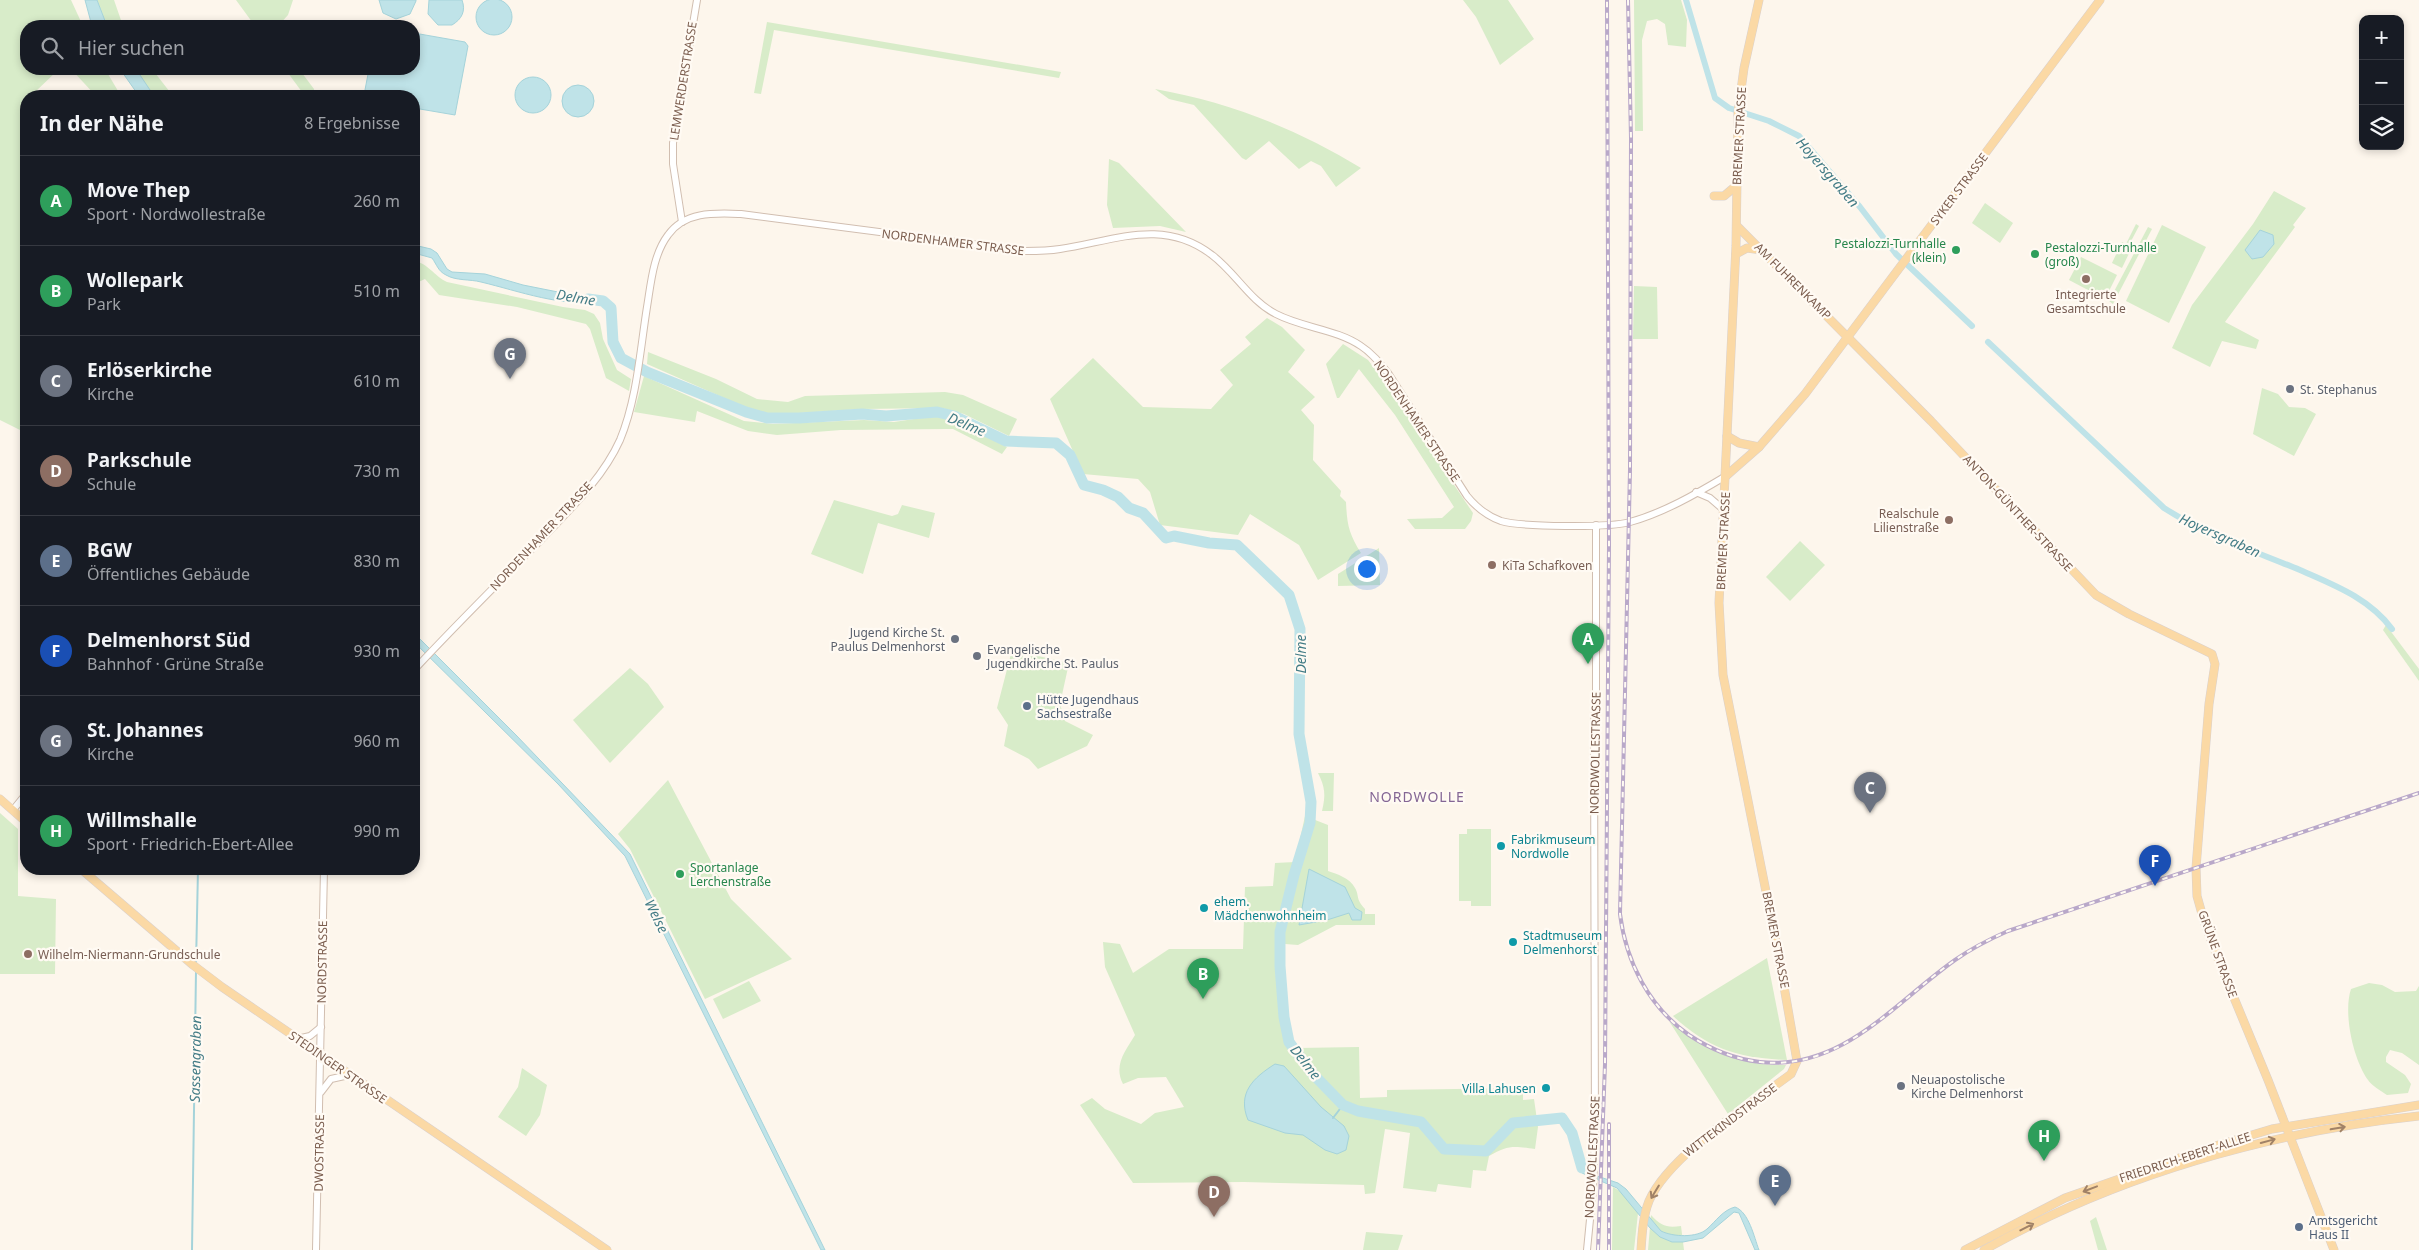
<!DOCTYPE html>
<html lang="de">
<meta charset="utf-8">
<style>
:root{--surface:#171b24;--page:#242831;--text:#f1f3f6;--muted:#9ea1a6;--line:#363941;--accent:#e76f51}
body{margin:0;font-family:"Noto Sans",sans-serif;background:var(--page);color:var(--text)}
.controls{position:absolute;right:15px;top:15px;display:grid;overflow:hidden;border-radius:10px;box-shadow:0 2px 8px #0003}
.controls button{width:45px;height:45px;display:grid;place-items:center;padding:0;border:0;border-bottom:1px solid var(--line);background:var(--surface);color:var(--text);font:25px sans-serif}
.you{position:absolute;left:1366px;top:568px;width:18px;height:18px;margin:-12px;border:4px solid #fff;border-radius:50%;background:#1a73e8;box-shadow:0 0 0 8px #1a73e833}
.badge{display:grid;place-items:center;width:32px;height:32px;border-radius:50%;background:var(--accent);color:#fff;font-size:16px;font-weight:700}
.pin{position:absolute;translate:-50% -41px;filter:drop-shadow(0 1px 2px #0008)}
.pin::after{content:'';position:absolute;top:26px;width:18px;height:15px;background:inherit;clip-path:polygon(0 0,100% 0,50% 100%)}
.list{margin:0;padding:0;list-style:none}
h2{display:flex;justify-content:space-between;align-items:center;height:65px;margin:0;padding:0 20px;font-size:21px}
h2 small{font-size:16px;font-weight:400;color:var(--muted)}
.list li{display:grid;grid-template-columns:32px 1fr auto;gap:15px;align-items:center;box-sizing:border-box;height:90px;padding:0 20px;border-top:1px solid var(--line)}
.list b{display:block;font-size:19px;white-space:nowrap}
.list p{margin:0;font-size:16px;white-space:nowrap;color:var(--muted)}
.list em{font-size:16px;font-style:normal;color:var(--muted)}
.icon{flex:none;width:28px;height:28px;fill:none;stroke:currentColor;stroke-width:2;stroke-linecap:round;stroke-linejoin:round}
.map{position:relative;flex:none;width:2419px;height:1250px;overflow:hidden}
.search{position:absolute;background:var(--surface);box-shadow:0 2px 8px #0003;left:20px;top:20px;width:400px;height:55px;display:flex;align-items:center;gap:12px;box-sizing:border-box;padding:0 18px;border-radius:20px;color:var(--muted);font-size:19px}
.panel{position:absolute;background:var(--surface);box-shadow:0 2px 8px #0003;left:20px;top:90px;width:400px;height:785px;border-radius:20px}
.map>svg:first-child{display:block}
.green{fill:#d8ecc9}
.water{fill:#bfe3e8;stroke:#a5d3da}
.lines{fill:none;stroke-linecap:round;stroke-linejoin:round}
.stream{stroke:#a5d3da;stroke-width:2}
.canal{stroke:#bfe3e8;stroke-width:6}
.river{stroke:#bfe3e8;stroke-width:11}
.minor-casing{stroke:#d1beb0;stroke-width:8}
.major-casing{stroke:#dad1cd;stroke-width:9}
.minor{stroke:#fff;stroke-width:6}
.major{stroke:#fbd9a5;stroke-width:8}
.rail-casing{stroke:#b9a8c9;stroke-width:4}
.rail{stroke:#fffaf3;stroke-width:2;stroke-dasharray:5.5;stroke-linecap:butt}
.oneway{stroke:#a18267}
.leisure-dot{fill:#2e9e5b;stroke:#fffaf3;stroke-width:2}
.education-dot{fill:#8d6e63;stroke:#fffaf3;stroke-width:2}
.worship-dot{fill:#6b7280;stroke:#fffaf3;stroke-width:2}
.service-dot{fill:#5c6f8a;stroke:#fffaf3;stroke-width:2}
.culture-dot{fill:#0f9aa8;stroke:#fffaf3;stroke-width:2}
.labels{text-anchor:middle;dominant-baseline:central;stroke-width:4.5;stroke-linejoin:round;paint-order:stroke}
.street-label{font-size:12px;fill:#7a5c4d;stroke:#fffaf3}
.leisure-label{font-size:12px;fill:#27864d;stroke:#fffaf3;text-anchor:start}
.education-label{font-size:12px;fill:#785e54;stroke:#fffaf3;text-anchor:start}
.worship-label{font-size:12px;fill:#5b616d;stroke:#fffaf3;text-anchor:start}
.service-label{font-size:12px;fill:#4e5e75;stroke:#fffaf3;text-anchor:start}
.culture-label{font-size:12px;fill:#0d838f;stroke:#fffaf3;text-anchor:start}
.water-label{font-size:14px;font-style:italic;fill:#437c86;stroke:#fffaf3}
.neighbourhood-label{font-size:14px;letter-spacing:1px;fill:#846695;stroke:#fffaf3}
</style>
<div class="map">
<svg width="2419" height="1250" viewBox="0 0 2419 1250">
<rect width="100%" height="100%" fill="#fdf6ec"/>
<g class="green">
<path d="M0,0H71L83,26H26V69H59L34,93L36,96H26V433L0,420Z"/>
<path d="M97,0H114L123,26H107Z"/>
<path d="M236,0H293L288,15L278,26H255Z"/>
<path d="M1463,0H1508L1534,39L1500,65L1476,17Z"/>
<path d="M1634,0H1681L1687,20L1686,47L1668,45L1665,24L1657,19L1647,21L1642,40L1643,131H1635Z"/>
<path d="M767,22L1061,72L1059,78L774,30L761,94L754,93Z"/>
<path d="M71,69H105L121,96H96Z"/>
<path d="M136,69H152L173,96H154Z"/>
<path d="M285,69H299L314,89L315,96H305Z"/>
<path d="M1155,89C1229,102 1297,129 1361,168L1336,187L1321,166L1311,161L1299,169L1269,141L1246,160L1242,158L1194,105L1169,99Z"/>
<path d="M1109,159L1119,163L1186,232L1160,226L1113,228L1107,205Z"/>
<path d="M2274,191L2306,208L2293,225L2295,227L2225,322L2259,340L2256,349L2222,341L2210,367L2172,348L2192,305L2253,224Z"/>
<path d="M1985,203L2013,223L2000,243L1972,223Z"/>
<path d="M2136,224L2139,226L2129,245L2132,247L2122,268L2112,263L2122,242L2126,244Z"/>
<path d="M2162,225L2206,247L2169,323L2126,301Z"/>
<path d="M2148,227L2152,229L2113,304L2109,301Z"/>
<path d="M2081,257L2117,275L2105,299L2069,280Z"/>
<path d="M414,261C428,263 434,276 447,282L563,307L585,310L594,314L600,323L603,339L617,370L631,379L629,391L606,378L590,329L586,324L517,307L439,295L425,279L414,284Z"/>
<path d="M1634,286L1657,287L1658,339H1633Z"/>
<path d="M1267,318L1282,327L1305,350L1288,372L1315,397L1301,410L1314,425L1313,460L1341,491L1340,496L1346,502C1347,525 1349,534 1361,553L1318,580L1299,545L1250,514L1238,535L1160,525L1150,492L1138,479L1083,474L1050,399L1093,358L1143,407L1211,409L1233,385L1220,370L1251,344L1245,337Z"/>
<path d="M1343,344L1368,360L1382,378L1473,513L1471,521L1465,529H1415L1407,519L1442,518L1454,507L1395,415L1359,369L1339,398H1337L1326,364Z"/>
<path d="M648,352L716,379L757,399L788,402L805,396L945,392L963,395L1017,419L1009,436L964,414L942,408L862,409L771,415L740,405L647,364Z"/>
<path d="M644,376L744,421L773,424L864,420L894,422L934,416L954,420L1007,447L1002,454L953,429H947L841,430L777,435L748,431L697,411L695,422L634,412Z"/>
<path d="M2262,388L2278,394L2289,407L2305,408L2316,414L2294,456L2253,434Z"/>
<path d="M834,500L892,516L898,514L902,505L935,513L929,538L878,523L863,574L811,554Z"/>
<path d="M1800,541L1825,565L1790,601L1766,577Z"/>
<path d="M1379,548L1380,585L1338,586V574Z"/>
<path d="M2386,625L2419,669V681L2383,630Z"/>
<path d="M1012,650L1069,663L1060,704L1065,721L1093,735L1087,746L1038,769L1029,759L1004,746L1008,725L997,708Z"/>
<path d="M630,668L648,684L664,707L610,763L573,720Z"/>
<path d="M1318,773H1334L1333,811H1322C1326,795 1325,787 1318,773Z"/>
<path d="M668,780L731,899L792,959L705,999L630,849L618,834Z"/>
<path d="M0,813L18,829V896L56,899L55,974H0Z"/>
<path d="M1305,816L1328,825V871C1337,874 1350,878 1355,888C1360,897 1355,898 1365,909V914H1375V925H1336L1298,945L1285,944C1285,973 1282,1023 1298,1048L1359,1047L1360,1098L1387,1097V1090L1523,1088V1100L1534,1099L1538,1127L1535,1149C1513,1146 1508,1145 1489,1156L1486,1171L1473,1170L1471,1188L1438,1184L1436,1192L1403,1188L1410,1133L1385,1129L1375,1193L1365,1194L1364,1185L1244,1182L1133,1183L1080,1105L1092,1098L1105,1109L1141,1124L1155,1113L1184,1107L1166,1077L1138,1078L1123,1084C1113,1065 1126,1050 1135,1035L1105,967L1103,942L1120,944L1133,973L1169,949H1243L1245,887L1273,886L1275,863L1295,862Z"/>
<path d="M1467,829H1491V906H1471V901H1459V834H1467Z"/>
<path d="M1767,958L1787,1060C1738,1058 1709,1049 1673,1016Z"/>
<path d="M749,981L761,1001L723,1019L713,999Z"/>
<path d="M2369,983L2382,985L2395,992L2416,991L2419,986V1065L2402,1053L2390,1050L2386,1057V1062L2405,1075L2411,1084L2408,1093L2387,1095C2381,1091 2372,1086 2368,1080C2353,1059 2343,1013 2351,989Z"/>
<path d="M1669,1021C1704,1050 1740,1066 1786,1065L1784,1069L1728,1114Z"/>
<path d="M522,1068L547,1085L540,1115L526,1136L498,1117L518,1087Z"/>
<path d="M1613,1187L1623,1193L1638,1213L1634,1250H1612Z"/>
<path d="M1651,1215C1661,1226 1667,1228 1681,1226L1684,1250H1648Z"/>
<path d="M2096,1217L2107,1250H2098L2090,1221Z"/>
<path d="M1366,1232L1403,1235L1398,1250H1363Z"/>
</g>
<g class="water">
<circle cx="494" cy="17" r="18"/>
<path d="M85,0H97L107,26H92Z"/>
<path d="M379,0H416V1L410,14L396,19L383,13Z"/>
<path d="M429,0H462C466,11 462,19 452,25H438L428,14Z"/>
<path d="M414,33L465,42L468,46L455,115L414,108V96L364,95L369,69H414Z"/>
<path d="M120,69H136L154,96H139Z"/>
<circle cx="533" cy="95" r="18"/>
<circle cx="578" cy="101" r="16"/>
<path d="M2260,230L2273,235L2274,244L2263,257L2252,259L2245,250Z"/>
<path d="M414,245L431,249L437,253L447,269L452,272L485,274L523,285L603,301C563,308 519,291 481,282C470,279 456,281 446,275C438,271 437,265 432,258L414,253Z"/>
<path d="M414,633L516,735L630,854L825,1250H821L625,856L558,784L414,642Z"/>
<path d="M1309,869L1345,887L1355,908L1362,912L1361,920H1352L1349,913L1327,920L1299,925Z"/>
<path d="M1275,1064L1284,1066L1321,1107L1344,1126L1349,1136L1346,1150L1337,1154L1325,1150L1303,1135L1285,1133L1248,1120C1237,1093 1253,1078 1275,1064Z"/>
<path d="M1576,1154H1580L1585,1172L1618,1183L1626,1189L1661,1231C1673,1237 1697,1238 1707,1229C1716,1221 1723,1210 1735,1207C1749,1212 1754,1237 1759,1250H1755L1739,1213L1734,1212L1703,1238L1683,1242H1672L1660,1237L1650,1228L1617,1188L1582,1173Z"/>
</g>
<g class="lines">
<g class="stream">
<path d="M196,964L198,869"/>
<path d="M1333,1118L1343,1105"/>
<path d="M192,1250L196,971"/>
</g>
<g class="canal">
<path d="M1686,0L1715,98L1729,108L1769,121L1799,136L1860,207L1896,254L1972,326"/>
<path d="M1988,342L2164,508C2206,535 2254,551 2300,570C2334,585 2369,598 2392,629"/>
</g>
<path class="river" d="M588,299L603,301L611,308L613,342L621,358L647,372L746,412L767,418H799L862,414L886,416L937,412L954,416L1006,441L1056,443L1070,455L1084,485L1103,490L1118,497L1129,508L1143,513L1166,538L1174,536L1209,543L1237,545L1289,595L1300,629L1299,734L1311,802L1310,823L1294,875L1280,932V966L1284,1017L1289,1042L1312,1073L1343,1105L1358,1111L1421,1122L1444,1149L1486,1151L1513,1123L1562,1118L1572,1133L1582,1168"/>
<defs>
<g id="minor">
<path d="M682,222L673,164V143L697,0"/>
<path d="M1696,492L1710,498L1724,510"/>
<path d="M414,670C454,627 496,585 538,543C567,512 602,480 620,440C637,399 640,351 647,307C651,283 653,255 668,235C685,211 715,213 741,214L1025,251C1037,251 1048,251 1060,249C1114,241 1163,217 1212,255C1235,272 1250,301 1276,314C1303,328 1336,329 1361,346C1372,353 1380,363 1388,373L1467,496C1476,507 1487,516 1501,521C1522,527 1609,528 1630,522C1663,513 1696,494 1726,476"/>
<path d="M13,810L26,794"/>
<path d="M297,1039L310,1036L321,1027"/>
<path d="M321,1092L331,1079L349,1075"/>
<path d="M316,1250L324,869"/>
<path d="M1587,1250L1593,1189L1595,1136L1594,725L1596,698V525"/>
</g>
<g id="major">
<path d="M1714,196H1724L1737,185"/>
<path d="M1737,226L1931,421L2096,595L2129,614L2212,654L2215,664L2209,704L2200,817L2196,868L2197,896L2204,921L2220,964L2268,1080L2334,1250"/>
<path d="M1736,254L1747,248L1762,250"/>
<path d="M1727,436L1739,443L1759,447"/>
<path d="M1726,476L1759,447L1805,394L2100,0"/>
<path d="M0,799L26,822"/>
<path d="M81,869L193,965L222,987L607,1250"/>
<path d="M1641,1250C1642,1234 1643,1216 1649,1201C1669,1155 1750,1105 1791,1074L1797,1061L1778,952L1723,675L1719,603L1736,246L1738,112L1744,68L1759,0"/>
<path d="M1965,1250L2065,1198L2205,1149L2272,1129L2419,1105"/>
<path d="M1984,1250C2117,1175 2268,1132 2419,1116"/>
</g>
</defs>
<use href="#minor" class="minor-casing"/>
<use href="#major" class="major-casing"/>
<use href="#minor" class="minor"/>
<use href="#major" class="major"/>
<defs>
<g id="rail">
<path d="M1628,0L1631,138L1630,470L1620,914C1626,962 1649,1007 1689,1035C1710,1049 1734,1059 1760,1062C1842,1071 1894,1003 1955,960C1972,948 1990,939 2008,931L2419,793"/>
<path d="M1598,1250L1605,1064L1609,545L1607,0"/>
<path d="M1609,1250V1124"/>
</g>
</defs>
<use href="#rail" class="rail-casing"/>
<use href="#rail" class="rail"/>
</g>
<defs><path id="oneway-shaft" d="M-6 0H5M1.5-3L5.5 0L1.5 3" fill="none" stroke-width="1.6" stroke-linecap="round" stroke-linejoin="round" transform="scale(1.25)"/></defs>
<g class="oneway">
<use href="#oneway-shaft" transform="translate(2338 1128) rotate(-10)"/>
<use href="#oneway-shaft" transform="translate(2268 1141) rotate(-15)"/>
<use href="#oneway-shaft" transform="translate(2090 1189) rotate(159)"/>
<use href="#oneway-shaft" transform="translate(1655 1192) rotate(121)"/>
<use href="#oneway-shaft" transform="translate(2027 1227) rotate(-27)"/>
</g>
<g class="leisure-dot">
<circle cx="1956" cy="250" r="5"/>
<circle cx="2035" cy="254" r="5"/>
<circle cx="680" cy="874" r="5"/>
</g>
<g class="education-dot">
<circle cx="2086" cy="279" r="5"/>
<circle cx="1949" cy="520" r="5"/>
<circle cx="1492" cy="565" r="5"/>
<circle cx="28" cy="954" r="5"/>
</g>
<g class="worship-dot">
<circle cx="2290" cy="389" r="5"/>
<circle cx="955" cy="639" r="5"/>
<circle cx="977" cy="656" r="5"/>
<circle cx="1901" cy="1086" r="5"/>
</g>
<g class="service-dot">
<circle cx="1027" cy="706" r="5"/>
<circle cx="2299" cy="1227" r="5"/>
</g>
<g class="culture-dot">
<circle cx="1501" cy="846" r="5"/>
<circle cx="1204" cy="908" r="5"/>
<circle cx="1513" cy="942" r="5"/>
<circle cx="1546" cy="1088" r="5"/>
</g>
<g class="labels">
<g class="street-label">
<text transform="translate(683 81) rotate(-81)">LEMWERDERSTRASSE</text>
<text transform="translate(1739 136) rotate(-87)">BREMER STRASSE</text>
<text transform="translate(1959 189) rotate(-53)">SYKER STRASSE</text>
<text transform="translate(953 242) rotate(7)">NORDENHAMER STRASSE</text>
<text transform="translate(1793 281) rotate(45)">AM FUHRENKAMP</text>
<text transform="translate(1417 421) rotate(56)">NORDENHAMER STRASSE</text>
<text transform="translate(2018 513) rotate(47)">ANTON-GÜNTHER-STRASSE</text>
<text transform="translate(541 536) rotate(-47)">NORDENHAMER STRASSE</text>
<text transform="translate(1723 541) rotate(-87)">BREMER STRASSE</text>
<text transform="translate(1595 753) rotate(-89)">NORDWOLLESTRASSE</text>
<text transform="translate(1776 940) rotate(79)">BREMER STRASSE</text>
<text transform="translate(2218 954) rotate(70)">GRÜNE STRASSE</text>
<text transform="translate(322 962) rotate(-89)">NORDSTRASSE</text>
<text transform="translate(338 1067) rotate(35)">STEDINGER STRASSE</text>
<text transform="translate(1730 1120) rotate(-37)">WITTEKINDSTRASSE</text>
<text transform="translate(319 1153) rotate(-89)">DWOSTRASSE</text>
<text transform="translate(1592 1157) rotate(-87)">NORDWOLLESTRASSE</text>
<text transform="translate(2185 1157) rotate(-18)">FRIEDRICH-EBERT-ALLEE</text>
</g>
<g class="leisure-label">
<text x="1946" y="243" text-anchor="end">Pestalozzi-Turnhalle<tspan x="1946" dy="14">(klein)</tspan></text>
<text x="2045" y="247">Pestalozzi-Turnhalle<tspan x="2045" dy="14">(groß)</tspan></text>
<text x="690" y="867">Sportanlage<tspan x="690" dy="14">Lerchenstraße</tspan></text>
</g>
<g class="education-label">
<text x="2086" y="294" text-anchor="middle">Integrierte<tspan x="2086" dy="14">Gesamtschule</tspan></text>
<text x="1939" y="513" text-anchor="end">Realschule<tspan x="1939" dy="14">Lilienstraße</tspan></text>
<text x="1502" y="565">KiTa Schafkoven</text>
<text x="38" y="954">Wilhelm-Niermann-Grundschule</text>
</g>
<g class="worship-label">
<text x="2300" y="389">St. Stephanus</text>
<text x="945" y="632" text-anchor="end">Jugend Kirche St.<tspan x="945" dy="14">Paulus Delmenhorst</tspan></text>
<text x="987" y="649">Evangelische<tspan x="987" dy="14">Jugendkirche St. Paulus</tspan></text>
<text x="1911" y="1079">Neuapostolische<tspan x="1911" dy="14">Kirche Delmenhorst</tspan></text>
</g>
<g class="service-label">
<text x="1037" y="699">Hütte Jugendhaus<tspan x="1037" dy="14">Sachsestraße</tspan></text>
<text x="2309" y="1220">Amtsgericht<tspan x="2309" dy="14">Haus II</tspan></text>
</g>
<g class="culture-label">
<text x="1511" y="839">Fabrikmuseum<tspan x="1511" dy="14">Nordwolle</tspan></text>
<text x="1214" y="901">ehem.<tspan x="1214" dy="14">Mädchenwohnheim</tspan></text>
<text x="1523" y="935">Stadtmuseum<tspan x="1523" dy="14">Delmenhorst</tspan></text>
<text x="1536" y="1088" text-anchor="end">Villa Lahusen</text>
</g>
<g class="water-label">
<text transform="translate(1828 172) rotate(49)">Hoyersgraben</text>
<text transform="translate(576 297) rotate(10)">Delme</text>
<text transform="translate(967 424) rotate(23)">Delme</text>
<text transform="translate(2220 535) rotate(24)">Hoyersgraben</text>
<text transform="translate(1300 654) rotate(-90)">Delme</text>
<text transform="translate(657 916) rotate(64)">Welse</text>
<text transform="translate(195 1059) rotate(-89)">Sassengraben</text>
<text transform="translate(1306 1062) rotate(52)">Delme</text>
</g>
<g class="neighbourhood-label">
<text x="1417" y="796">NORDWOLLE</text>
</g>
</g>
</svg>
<div class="controls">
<button>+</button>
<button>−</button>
<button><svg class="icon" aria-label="layers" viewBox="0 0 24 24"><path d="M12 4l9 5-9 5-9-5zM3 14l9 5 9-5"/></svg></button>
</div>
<div class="you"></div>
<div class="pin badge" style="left:1588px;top:664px;background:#2e9e5b">A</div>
<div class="pin badge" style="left:1203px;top:999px;background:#2e9e5b">B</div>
<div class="pin badge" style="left:1870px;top:813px;background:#6b7280">C</div>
<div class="pin badge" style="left:1214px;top:1217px;background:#8d6e63">D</div>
<div class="pin badge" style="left:1775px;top:1206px;background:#5c6f8a">E</div>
<div class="pin badge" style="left:2155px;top:886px;background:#1a4fb4">F</div>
<div class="pin badge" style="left:510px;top:379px;background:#6b7280">G</div>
<div class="pin badge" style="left:2044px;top:1161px;background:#2e9e5b">H</div>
<div class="search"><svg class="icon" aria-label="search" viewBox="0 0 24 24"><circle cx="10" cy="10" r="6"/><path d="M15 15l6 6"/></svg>Hier suchen</div>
<section class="panel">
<h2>In der Nähe<small>8 Ergebnisse</small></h2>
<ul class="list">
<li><span class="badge" style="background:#2e9e5b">A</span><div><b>Move Thep</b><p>Sport · Nordwollestraße</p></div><em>260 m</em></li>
<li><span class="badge" style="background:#2e9e5b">B</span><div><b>Wollepark</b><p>Park</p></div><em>510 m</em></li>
<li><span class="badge" style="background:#6b7280">C</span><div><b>Erlöserkirche</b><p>Kirche</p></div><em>610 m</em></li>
<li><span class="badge" style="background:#8d6e63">D</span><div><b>Parkschule</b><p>Schule</p></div><em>730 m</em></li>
<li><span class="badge" style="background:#5c6f8a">E</span><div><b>BGW</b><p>Öffentliches Gebäude</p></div><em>830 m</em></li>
<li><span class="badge" style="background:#1a4fb4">F</span><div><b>Delmenhorst Süd</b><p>Bahnhof · Grüne Straße</p></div><em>930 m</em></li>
<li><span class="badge" style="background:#6b7280">G</span><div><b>St. Johannes</b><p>Kirche</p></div><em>960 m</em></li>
<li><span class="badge" style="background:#2e9e5b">H</span><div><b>Willmshalle</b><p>Sport · Friedrich-Ebert-Allee</p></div><em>990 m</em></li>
</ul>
</section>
</div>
